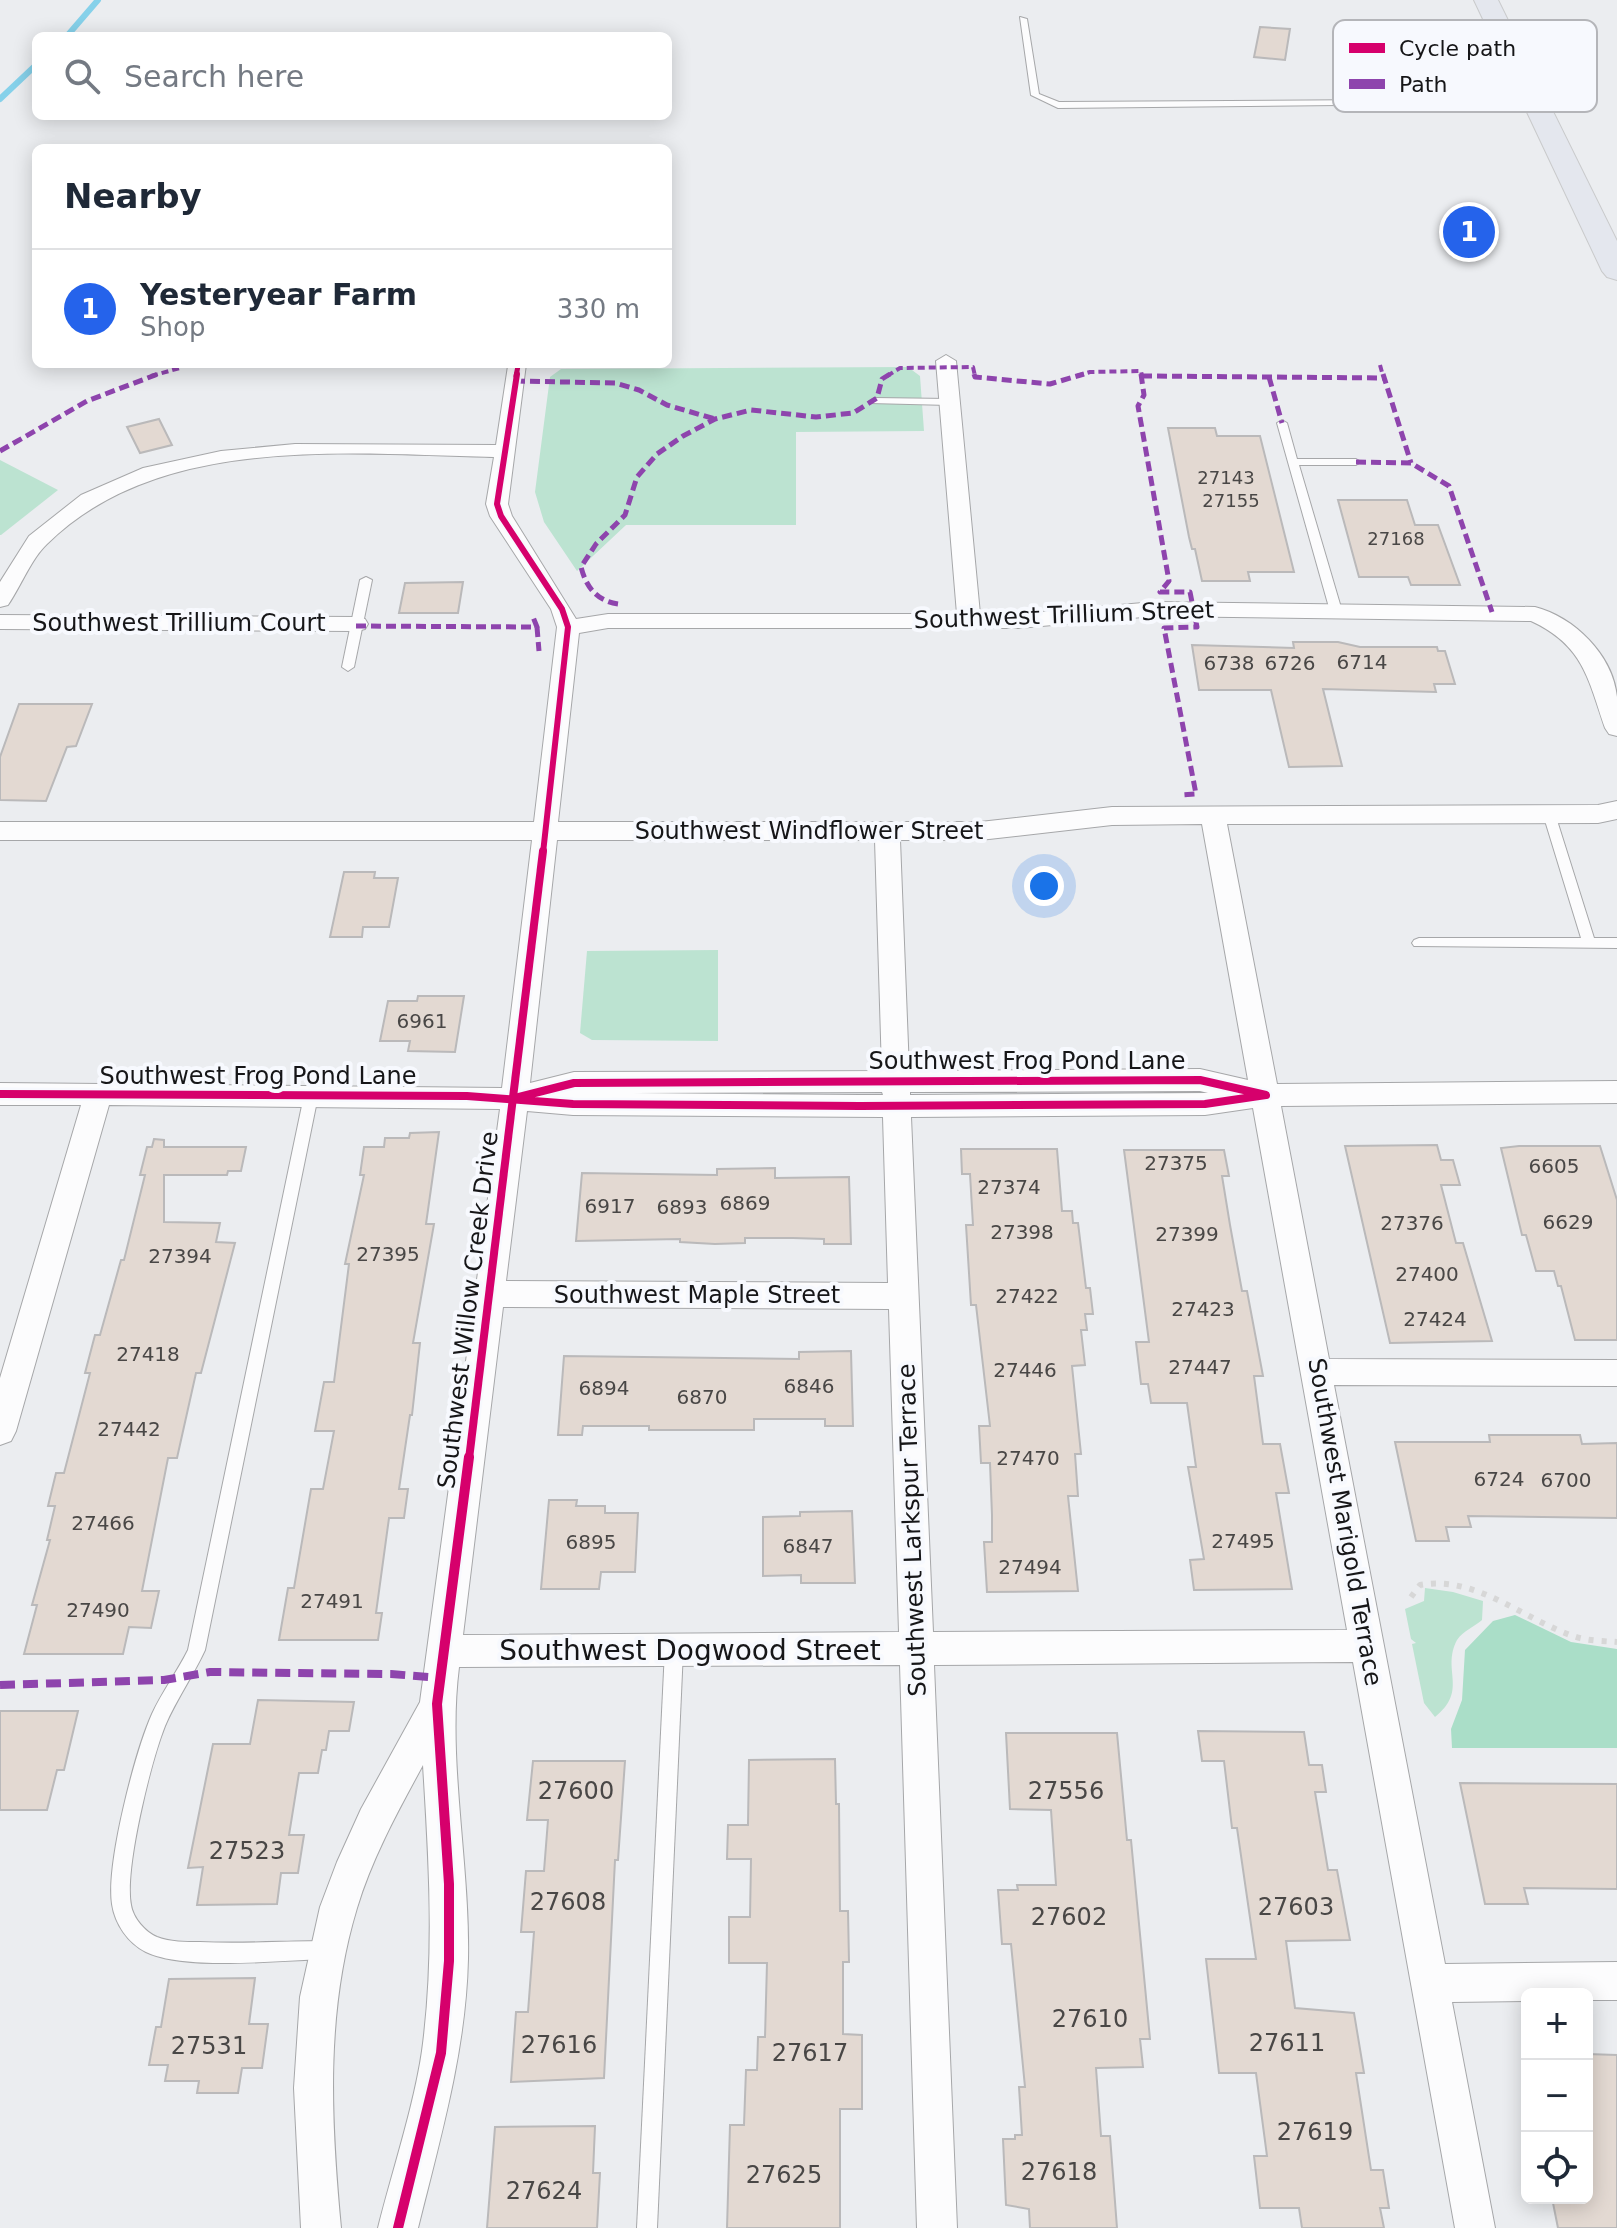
<!DOCTYPE html>
<meta charset="utf-8">
<style>
:root{--surface:#fff;--page:#f2f2f3;--text:#1f2937;--muted:#747a83;--line:#e0e1e3;--accent:#2563eb}
body{margin:0;font-family:"DejaVu Sans",sans-serif;background:var(--page);color:var(--text)}
.controls{position:absolute;right:24px;bottom:24px;display:grid;overflow:hidden;border-radius:12px;box-shadow:0 4px 20px #0003}
.controls button{width:72px;height:72px;display:grid;place-items:center;padding:0;border:0;border-bottom:2px solid var(--line);background:var(--surface);color:var(--text);font:40px sans-serif}
.you{position:absolute;left:1044px;top:886px;width:28px;height:28px;margin:-20px;border:6px solid #fff;border-radius:50%;background:#1a73e8;box-shadow:0 0 0 12px #1a73e833}
.badge{display:grid;place-items:center;width:52px;height:52px;border-radius:50%;background:var(--accent);color:#fff;font-size:26px;font-weight:700}
.pin{position:absolute;translate:-50% -50%;border:4px solid #fff;box-shadow:0 2px 8px #0006}
.list{margin:0;padding:0;list-style:none}
h2{display:flex;justify-content:space-between;align-items:center;height:104px;margin:0;padding:0 32px;font-size:34px}
h2 small{font-size:26px;font-weight:400;color:var(--muted)}
.list li{display:grid;grid-template-columns:52px 1fr auto;gap:24px;align-items:center;box-sizing:border-box;height:120px;padding:0 32px;border-top:2px solid var(--line)}
.list b{display:block;font-size:30px;white-space:nowrap}
.list p{margin:0;font-size:26px;white-space:nowrap;color:var(--muted)}
.list em{font-size:26px;font-style:normal;color:var(--muted)}
.icon{flex:none;width:44px;height:44px;fill:none;stroke:currentColor;stroke-width:2;stroke-linecap:round;stroke-linejoin:round}
.map{position:relative;flex:none;width:1617px;height:2228px;overflow:hidden}
.search{position:absolute;background:var(--surface);box-shadow:0 4px 20px #0003;left:32px;top:32px;width:640px;height:88px;display:flex;align-items:center;gap:20px;box-sizing:border-box;padding:0 28px;border-radius:12px;color:var(--muted);font-size:30px}
.panel{position:absolute;background:var(--surface);box-shadow:0 4px 20px #0003;left:32px;top:144px;width:640px;height:224px;border-radius:12px}
.map>svg:first-child{display:block}
.green{fill:#bce3d1}
.forest{fill:#aadec8}
.lines{fill:none;stroke-linecap:round;stroke-linejoin:round}
.stream{stroke:#86d1ea;stroke-width:6}
.building{fill:#e3d9d2;stroke:#bab9ba;stroke-width:2}
.service-casing{stroke:#a6a7a9;stroke-width:2}
.minor-casing{stroke:#a6a7a9;stroke-width:2}
.primary-casing{stroke:#c9cacb;stroke-width:2}
.path{stroke:#d7d7d7;stroke-width:6;stroke-dasharray:5 8;stroke-linecap:butt}
.service{fill:#fcfcfd;fill-rule:evenodd}
.minor{fill:#fcfcfd;fill-rule:evenodd}
.primary{fill:#e4e7ee;fill-rule:evenodd}
.quiet-far2{stroke:#8e44ad;stroke-width:4;stroke-dasharray:7 4;stroke-linecap:butt}
.quiet-far1{stroke:#8e44ad;stroke-width:5;stroke-dasharray:10 5;stroke-linecap:butt}
.quiet{stroke:#8e44ad;stroke-width:8;stroke-dasharray:15 8;stroke-linecap:butt}
.cycleway-far3-casing{stroke:#f7f9fe;stroke-width:8}
.cycleway-far2-casing{stroke:#f7f9fe;stroke-width:10}
.cycleway-far1-casing{stroke:#f7f9fe;stroke-width:13}
.cycleway-casing{stroke:#f7f9fe;stroke-width:15}
.cycleway-far3{stroke:#d6006c;stroke-width:5}
.cycleway-far2{stroke:#d6006c;stroke-width:6}
.cycleway-far1{stroke:#d6006c;stroke-width:8}
.cycleway{stroke:#d6006c;stroke-width:10}
.labels{text-anchor:middle;dominant-baseline:central;stroke-width:8;stroke-linejoin:round;paint-order:stroke}
.far-number-label{font-size:18px;fill:#494746}
.number-label{font-size:20px;fill:#494746}
.street-label{font-size:24px;fill:#161618;stroke:#f7f9fe}
.near-number-label{font-size:24px;fill:#494746}
.near-street-label{font-size:28px;fill:#161618;stroke:#f7f9fe}
.key{fill:#f7f9fe;stroke:#b4b5b9;stroke-width:2}
.key-label{font-size:22px;fill:#161618}
</style>
<div class="map">
<svg width="1617" height="2228" viewBox="0 0 1617 2228">
<rect width="100%" height="100%" fill="#ebedf0"/>
<g class="green">
<path d="M908,367L920,376L924,431L796,432V525H626L577,571L544,522L535,492L550,377L561,369Z"/>
<path d="M0,460L58,490L1,535H0Z"/>
<path d="M718,950V1041L592,1040L580,1033L587,951Z"/>
<path d="M1425,1588L1453,1592L1483,1601L1482,1620C1474,1627 1463,1631 1457,1640C1441,1670 1469,1690 1435,1717L1424,1703L1412,1644L1416,1643L1411,1639L1405,1609L1424,1601Z"/>
</g>
<path class="forest" d="M1515,1615L1571,1642L1617,1649V1748H1452L1451,1729L1462,1700L1465,1650L1493,1621Z"/>
<g class="lines">
<g class="stream">
<path d="M67,36L98,0"/>
<path d="M0,99L36,65"/>
</g>
</g>
<g class="building">
<path d="M1260,27L1290,29L1285,60L1254,57Z"/>
<path d="M159,419L172,445L140,453L127,427Z"/>
<path d="M1168,428H1215L1217,436H1260L1294,572H1248L1250,581H1202L1195,549H1192L1189,537Z"/>
<path d="M1338,500H1407L1415,525H1438L1460,585H1411L1408,577H1359Z"/>
<path d="M463,582L458,613H399L405,583Z"/>
<path d="M1293,642H1338L1360,647H1437L1438,651H1445L1455,684H1434L1436,692L1323,689L1342,766L1289,767L1271,690H1199L1192,645L1294,648Z"/>
<path d="M19,704H92L76,746L67,747L46,801L0,800V757Z"/>
<path d="M344,872H375L374,878H398L389,927H363L362,937H330Z"/>
<path d="M418,996H464L455,1052L408,1051L410,1041H380L388,1001H417Z"/>
<path d="M439,1132L426,1224H434L413,1343H420L412,1415H410L399,1489H408L404,1518H389L376,1613H382L378,1640H279L288,1588H294L311,1489H323L334,1431H315L324,1382H334L349,1264H345L364,1175H360L364,1147H384L385,1138H409L410,1133Z"/>
<path d="M154,1139L164,1140V1147H246L241,1171H228L227,1175H164V1222L220,1223L216,1242L235,1243L201,1373H196L177,1458H168L142,1591H159L151,1628L129,1627L123,1654H24L37,1605H32L50,1540H47L55,1506H48L56,1473H64L90,1373H85L95,1335H100L121,1260H124L145,1175H140L147,1147H152Z"/>
<path d="M1437,1145L1441,1160H1453L1460,1185H1441L1456,1243H1463L1492,1341L1390,1343L1345,1146Z"/>
<path d="M1519,1146H1600L1617,1200V1340H1575L1561,1286H1558L1554,1271H1536L1526,1235H1522L1501,1148Z"/>
<path d="M961,1149H1057L1062,1211H1072L1073,1223H1078L1086,1288H1090L1093,1314H1085L1087,1330H1081L1085,1365L1072,1366L1081,1454H1075L1078,1496H1068L1078,1591L987,1592L984,1542H992V1515L990,1463H981L979,1426H990L976,1305H971L966,1225H973L970,1174H962Z"/>
<path d="M1124,1150H1224L1229,1176H1222L1230,1225L1242,1291H1247L1263,1376H1254L1263,1444H1280L1289,1493H1276L1292,1589L1194,1590L1190,1560L1204,1559L1188,1467H1196L1187,1403H1151L1148,1384H1141L1136,1342H1149Z"/>
<path d="M775,1168V1178L849,1177L851,1244H824V1239L793,1238H745V1243L715,1244L680,1242V1239L576,1241L582,1173L717,1175V1169Z"/>
<path d="M851,1351L853,1426H825V1419H754V1430H649V1426H583L582,1435H558L564,1356L799,1359V1352Z"/>
<path d="M1489,1435H1580L1582,1444L1617,1443V1518L1468,1516L1471,1527H1446L1449,1541H1416L1395,1442H1490Z"/>
<path d="M549,1500H577L576,1506H605V1513H638L635,1572H601L599,1589H541Z"/>
<path d="M852,1511L855,1583H801V1575L763,1576V1517L800,1516V1512Z"/>
<path d="M258,1700L354,1702L349,1731H329L326,1750H322L318,1773H299L289,1835H304L298,1873H281L277,1904L197,1905L203,1867L188,1868L213,1744H250Z"/>
<path d="M0,1711H78L64,1770H57L47,1810H0Z"/>
<path d="M1198,1731L1304,1732L1309,1765H1322L1326,1792H1315L1328,1870H1337L1350,1940L1286,1941L1295,2008L1354,2013L1364,2073H1356L1371,2170H1383L1389,2208H1380L1384,2228H1302L1299,2208H1260L1254,2156H1267L1256,2073H1219L1206,1959H1256L1237,1828H1232L1224,1761H1202Z"/>
<path d="M1006,1733H1117L1127,1840H1131L1150,2039H1140L1143,2067L1096,2068L1101,2136H1110L1117,2228H1030L1029,2209L1006,2205L1003,2139H1015V2135H1022L1019,2087H1025L1011,1944H1002L998,1890H1018L1017,1885H1056L1051,1810L1010,1809Z"/>
<path d="M835,1759L836,1804H839L840,1911H848L849,1962H843V2034L862,2035V2109H840V2228H727L730,2125H744L746,2070H757L758,2037H765L767,1963H729V1917H750L751,1859H727L728,1825H748L749,1760Z"/>
<path d="M533,1761H625L618,1860H615L604,2078L511,2082L516,2012H528L534,1932H521L526,1871H544L548,1820H527Z"/>
<path d="M1460,1783L1617,1784V1889L1524,1888L1528,1904H1485Z"/>
<path d="M255,1978L249,2024H268L262,2068H242L238,2093H197L199,2081H165L168,2065H149L156,2027H161L169,1979Z"/>
<path d="M1587,2054L1617,2055V2228H1558L1552,2198H1587Z"/>
<path d="M595,2126L593,2173H600L597,2228H487L495,2127Z"/>
</g>
<g class="lines">
<defs>
<g id="service">
<path d="M1020,17L1027,19L1039,94L1059,102L1535,99L1539,101L1535,103L1058,108L1031,95Z"/>
<path d="M874,398L949,399L954,402L949,405L870,403L869,401Z"/>
<path d="M1282,420L1287,423L1297,459H1356L1361,462L1356,465H1299L1342,611L1340,613L1336,615L1330,611L1277,423Z"/>
<path d="M366,577L372,580L354,667L348,671L342,667L360,580Z"/>
<path d="M1549,810L1555,814L1594,938H1617V948L1414,946L1412,943L1414,940L1419,938H1581L1543,814Z"/>
<path d="M311,1091L316,1092L318,1096L205,1650C193,1676 176,1700 165,1726C151,1761 124,1870 131,1905C133,1918 145,1932 157,1937C170,1942 186,1942 200,1942C242,1944 285,1941 328,1941L335,1943L337,1950L335,1957L328,1959C282,1960 185,1971 146,1952C128,1943 115,1924 112,1904C106,1864 135,1752 152,1714C162,1692 177,1672 188,1650L304,1096L306,1092Z"/>
<path d="M674,1642L680,1644L683,1650L657,2228H637L665,1650L668,1644Z"/>
</g>
<g id="minor">
<path d="M946,355L956,361L980,614H1019L1154,602L1535,607C1574,617 1613,655 1617,697C1617,710 1617,723 1617,736L1609,734L1605,728C1588,678 1583,645 1531,621L1154,616L1019,628H608L579,633L558,822H980L1112,807L1598,805L1617,801V819L1598,823L1227,824L1277,1084L1617,1081V1103L1281,1106L1329,1359L1617,1360V1386L1334,1385L1445,1964L1617,1962V2000H1587V1994H1527V2001L1452,2002L1495,2228H1455L1353,1662L934,1665L957,2228H917L900,1665L459,1667C447,1760 470,1863 468,1959C466,2051 440,2139 418,2228H378C392,2172 414,2106 422,2051C435,1956 429,1861 423,1765C398,1811 372,1858 357,1908C325,2013 331,2121 341,2228H301L294,2088L300,1997L320,1907L337,1862L361,1809L420,1702L500,1109L109,1105L16,1431L11,1441L0,1445V1378L81,1105H0V1083L502,1088L532,840H0V822H534L557,627L551,609L490,516L486,504L494,457C349,454 159,433 47,544C31,559 21,586 8,605L0,607V582L29,536L81,495L143,468L221,451L295,444L496,445L508,366L526,364L508,504L512,516L576,619L608,614H957L936,361ZM1202,824L1248,1080L1200,1069L909,1071L900,840H980L1112,825ZM557,840H875L882,1071L574,1072L530,1083ZM1200,1091L1208,1093L910,1095V1092ZM882,1092L883,1095H860L633,1093ZM1253,1108L1347,1630L933,1632L911,1117L1205,1115ZM527,1111L573,1115L883,1117L888,1283L506,1281ZM503,1307L889,1309L899,1632L463,1635Z"/>
<path d="M0,615L357,617L365,619L368,624L365,629L357,631L0,629Z"/>
</g>
<path id="primary" d="M1474,0H1498L1617,241V280L1607,277L1602,271Z"/>
</defs>
<use href="#service" class="service-casing"/>
<use href="#minor" class="minor-casing"/>
<use href="#primary" class="primary-casing"/>
<path class="path" d="M1411,1597L1420,1585C1476,1575 1523,1619 1573,1636C1587,1641 1603,1641 1617,1642"/>
<use href="#service" class="service"/>
<use href="#minor" class="minor"/>
<use href="#primary" class="primary"/>
<g class="quiet-far2">
<path d="M1380,365L1383,376"/>
<path d="M151,376L180,368"/>
<path d="M887,376L900,368L973,367L975,376"/>
<path d="M1077,376L1090,372L1141,371L1142,376"/>
</g>
<g class="quiet-far1">
<path d="M974,374L975,377L1050,384L1084,374"/>
<path d="M1141,374L1144,395L1138,406L1169,581L1160,592H1190L1197,627L1164,628L1196,794L1182,795"/>
<path d="M1383,374L1411,463"/>
<path d="M1142,376L1384,378"/>
<path d="M1269,377L1282,423"/>
<path d="M515,381L615,383L639,390L667,405L715,419"/>
<path d="M0,451L87,401L158,374"/>
<path d="M1356,462L1411,463L1449,486L1492,612"/>
<path d="M618,604C597,601 586,587 581,567L596,544L625,515L637,477L657,454L683,436L715,419L751,410L816,417L853,413L877,398L882,379L890,374"/>
<path d="M356,626L537,627L533,617"/>
<path d="M537,627L539,651"/>
</g>
<path class="quiet" d="M0,1685L164,1680L210,1672L391,1674L441,1678"/>
<defs>
<path id="cycleway-far3" d="M516,376L518,366"/>
<path id="cycleway-far2" d="M517,374L497,504L501,516L562,609L568,627L543,853"/>
<g id="cycleway-far1">
<path d="M0,1094L467,1096L573,1104L860,1106L1205,1104L1266,1095L1200,1080L574,1083L515,1098"/>
<path d="M469,1459L543,851"/>
</g>
<path id="cycleway" d="M398,2228L441,2053L449,1961V1884L437,1704L469,1457"/>
</defs>
<use href="#cycleway-far3" class="cycleway-far3-casing"/>
<use href="#cycleway-far2" class="cycleway-far2-casing"/>
<use href="#cycleway-far1" class="cycleway-far1-casing"/>
<use href="#cycleway" class="cycleway-casing"/>
<use href="#cycleway-far3" class="cycleway-far3"/>
<use href="#cycleway-far2" class="cycleway-far2"/>
<use href="#cycleway-far1" class="cycleway-far1"/>
<use href="#cycleway" class="cycleway"/>
</g>
<g class="labels">
<g class="far-number-label">
<text x="1226" y="477">27143</text>
<text x="1231" y="500">27155</text>
<text x="1396" y="538">27168</text>
</g>
<g class="number-label">
<text x="1362" y="662">6714</text>
<text x="1229" y="663">6738</text>
<text x="1290" y="663">6726</text>
<text x="422" y="1021">6961</text>
<text x="1176" y="1163">27375</text>
<text x="1554" y="1166">6605</text>
<text x="1009" y="1187">27374</text>
<text x="745" y="1203">6869</text>
<text x="610" y="1206">6917</text>
<text x="682" y="1207">6893</text>
<text x="1568" y="1222">6629</text>
<text x="1412" y="1223">27376</text>
<text x="1022" y="1232">27398</text>
<text x="1187" y="1234">27399</text>
<text x="388" y="1254">27395</text>
<text x="180" y="1256">27394</text>
<text x="1427" y="1274">27400</text>
<text x="1027" y="1296">27422</text>
<text x="1203" y="1309">27423</text>
<text x="1435" y="1319">27424</text>
<text x="148" y="1354">27418</text>
<text x="1200" y="1367">27447</text>
<text x="1025" y="1370">27446</text>
<text x="809" y="1386">6846</text>
<text x="604" y="1388">6894</text>
<text x="702" y="1397">6870</text>
<text x="129" y="1429">27442</text>
<text x="1028" y="1458">27470</text>
<text x="1499" y="1479">6724</text>
<text x="1566" y="1480">6700</text>
<text x="103" y="1523">27466</text>
<text x="1243" y="1541">27495</text>
<text x="591" y="1542">6895</text>
<text x="808" y="1546">6847</text>
<text x="1030" y="1567">27494</text>
<text x="332" y="1601">27491</text>
<text x="98" y="1610">27490</text>
</g>
<g class="street-label">
<text transform="translate(1064 615) rotate(-2)">Southwest Trillium Street</text>
<text x="179" y="623">Southwest Trillium Court</text>
<text x="809" y="831">Southwest Windflower Street</text>
<text x="1027" y="1061">Southwest Frog Pond Lane</text>
<text x="258" y="1076">Southwest Frog Pond Lane</text>
<text x="697" y="1295">Southwest Maple Street</text>
<text transform="translate(468 1310) rotate(-83)">Southwest Willow Creek Drive</text>
<text transform="translate(1345 1522) rotate(80)">Southwest Marigold Terrace</text>
<text transform="translate(912 1530) rotate(-92)">Southwest Larkspur Terrace</text>
</g>
<g class="near-number-label">
<text x="576" y="1791">27600</text>
<text x="1066" y="1791">27556</text>
<text x="247" y="1851">27523</text>
<text x="568" y="1902">27608</text>
<text x="1296" y="1907">27603</text>
<text x="1069" y="1917">27602</text>
<text x="1090" y="2019">27610</text>
<text x="1287" y="2043">27611</text>
<text x="559" y="2045">27616</text>
<text x="209" y="2046">27531</text>
<text x="810" y="2053">27617</text>
<text x="1315" y="2132">27619</text>
<text x="1059" y="2172">27618</text>
<text x="784" y="2175">27625</text>
<text x="544" y="2191">27624</text>
</g>
<g class="near-street-label">
<text x="690" y="1650">Southwest Dogwood Street</text>
</g>
</g>
<rect x="1333" y="20" width="264" height="92" rx="12" class="key"/>
<rect x="1349" y="43" width="36" height="10" fill="#d6006c"/>
<rect x="1349" y="79" width="36" height="10" fill="#8e44ad"/>
<g class="key-label">
<text x="1399" y="56">Cycle path</text>
<text x="1399" y="92">Path</text>
</g>
</svg>
<div class="controls">
<button>+</button>
<button>−</button>
<button><svg class="icon" aria-label="locate" viewBox="0 0 24 24"><circle cx="12" cy="12" r="6"/><path d="M12 2v4M12 18v4M2 12h4M18 12h4"/></svg></button>
</div>
<div class="you"></div>
<div class="pin badge" style="left:1469px;top:232px">1</div>
<div class="search"><svg class="icon" aria-label="search" viewBox="0 0 24 24"><circle cx="10" cy="10" r="6"/><path d="M15 15l6 6"/></svg>Search here</div>
<section class="panel">
<h2>Nearby<small></small></h2>
<ul class="list">
<li><span class="badge">1</span><div><b>Yesteryear Farm</b><p>Shop</p></div><em>330 m</em></li>
</ul>
</section>
</div>
